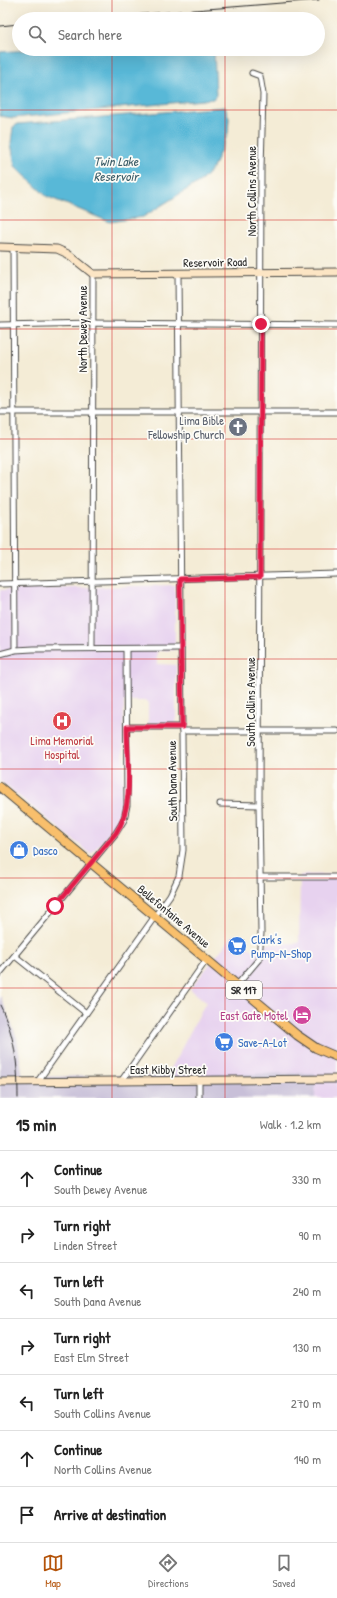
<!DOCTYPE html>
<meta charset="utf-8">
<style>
:root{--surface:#fff;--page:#f6f6f6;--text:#222;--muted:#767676;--line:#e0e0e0;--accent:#b45309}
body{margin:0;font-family:"Patrick Hand",sans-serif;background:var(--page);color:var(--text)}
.stop{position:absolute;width:12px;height:12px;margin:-9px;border:3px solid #e11d48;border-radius:50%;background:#fff}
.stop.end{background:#e11d48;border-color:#fff;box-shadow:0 1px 4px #0008}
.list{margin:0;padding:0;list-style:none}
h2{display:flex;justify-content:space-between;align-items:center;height:52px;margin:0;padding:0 16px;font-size:17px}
h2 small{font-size:13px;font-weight:400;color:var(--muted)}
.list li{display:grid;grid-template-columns:26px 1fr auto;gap:12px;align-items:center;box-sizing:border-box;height:56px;padding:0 16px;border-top:1px solid var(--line)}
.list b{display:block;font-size:15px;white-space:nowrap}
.list p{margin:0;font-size:13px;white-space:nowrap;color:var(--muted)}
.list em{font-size:13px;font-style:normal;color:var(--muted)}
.icon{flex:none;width:22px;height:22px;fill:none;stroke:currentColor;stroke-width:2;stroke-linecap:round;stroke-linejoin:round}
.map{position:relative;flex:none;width:337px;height:1098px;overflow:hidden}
.search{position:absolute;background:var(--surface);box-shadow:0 4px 16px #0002;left:12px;right:12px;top:12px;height:44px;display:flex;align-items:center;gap:10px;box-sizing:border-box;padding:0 14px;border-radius:22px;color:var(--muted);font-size:15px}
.sheet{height:444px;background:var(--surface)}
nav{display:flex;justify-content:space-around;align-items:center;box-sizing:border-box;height:56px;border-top:1px solid var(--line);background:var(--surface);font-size:11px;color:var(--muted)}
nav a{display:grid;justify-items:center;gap:2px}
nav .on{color:var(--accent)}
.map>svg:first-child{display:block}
.built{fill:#e7d2ef}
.industrial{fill:#c8bfd8}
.water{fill:#59b8d7;stroke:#427281}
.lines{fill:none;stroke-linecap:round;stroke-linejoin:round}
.street-casing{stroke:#494845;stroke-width:7}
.secondary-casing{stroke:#494845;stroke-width:9}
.primary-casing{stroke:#494845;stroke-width:10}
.street{stroke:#fff;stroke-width:5}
.secondary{stroke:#fce5c4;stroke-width:7}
.primary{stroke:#f8bf6c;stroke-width:8}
.rail{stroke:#2b2b2b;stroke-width:1}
.route{stroke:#e11d48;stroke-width:5}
.grid{fill:none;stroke:#d62828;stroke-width:1;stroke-opacity:0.55}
.labels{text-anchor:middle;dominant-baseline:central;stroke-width:3.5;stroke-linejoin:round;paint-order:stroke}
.shield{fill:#fdfcf7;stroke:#6a6a68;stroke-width:1}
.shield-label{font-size:11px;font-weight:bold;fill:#2b2b2b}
.street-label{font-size:12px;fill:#2b2b2b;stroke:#fdfcf7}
.worship-label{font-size:12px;fill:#5b616d;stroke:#fdfcf7;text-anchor:end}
.health-label{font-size:12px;fill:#be3a42;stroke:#fdfcf7}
.shop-label{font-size:12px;fill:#366cbe;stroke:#fdfcf7;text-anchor:start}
.hotel-label{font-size:12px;fill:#b23c85;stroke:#fdfcf7;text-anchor:end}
.water-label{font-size:13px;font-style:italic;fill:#3b5c67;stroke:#fdfcf7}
</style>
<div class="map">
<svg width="337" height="1098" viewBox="0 0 337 1098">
<rect width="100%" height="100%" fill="#fdfcf7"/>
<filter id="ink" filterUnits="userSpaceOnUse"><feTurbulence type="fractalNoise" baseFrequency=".025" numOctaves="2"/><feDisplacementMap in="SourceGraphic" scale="8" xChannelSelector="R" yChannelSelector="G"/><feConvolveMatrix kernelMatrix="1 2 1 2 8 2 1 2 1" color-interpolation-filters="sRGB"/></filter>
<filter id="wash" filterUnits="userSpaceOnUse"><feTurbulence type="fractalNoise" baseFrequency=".012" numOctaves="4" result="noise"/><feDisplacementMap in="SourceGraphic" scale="16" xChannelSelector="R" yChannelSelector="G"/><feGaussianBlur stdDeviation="0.9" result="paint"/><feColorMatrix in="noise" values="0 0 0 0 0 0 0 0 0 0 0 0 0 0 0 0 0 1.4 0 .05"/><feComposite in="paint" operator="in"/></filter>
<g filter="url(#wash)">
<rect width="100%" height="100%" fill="#f4ecd6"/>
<g class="built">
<path d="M175,585V650L157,651V664L176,665V724H148V701H124L123,801L122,811L119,822L91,854L0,781V590Z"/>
<path d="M337,874V1098H315V1073L167,1076L206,1002L190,989L233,935L253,950L267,944L299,943L300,875Z"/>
</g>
<path class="industrial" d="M0,995L17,1038L23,1077L315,1073V1098H0Z"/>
<g class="water">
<path d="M44,49H214L216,95L213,99L13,118L0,116V52Z"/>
<path d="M225,107L229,118L228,133L213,168L202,180L143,217L110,222L46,196L15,166L11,143L13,127L18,124Z"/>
</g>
</g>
<g filter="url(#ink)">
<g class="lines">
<defs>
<g id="street">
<path d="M13,247L15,650"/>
<path d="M0,325L93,323L337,325"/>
<path d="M0,412H337"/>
<path d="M0,584L337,574"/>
<path d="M92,648L93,274"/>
<path d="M0,654L15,650L33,649L181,648"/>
<path d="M127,727H182"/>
<path d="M182,731H337"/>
<path d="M220,804L259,805"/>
<path d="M261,877H337"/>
<path d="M15,956L86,1013"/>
<path d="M0,973L116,833L124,820L127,805L126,649"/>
<path d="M238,984L259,959L261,933L259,805L261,169L263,94L260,76L252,73"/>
<path d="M122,1080L207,959"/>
<path d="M38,1081L170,895L179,876L183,850L178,273"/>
<path d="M199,1098V1080"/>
</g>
<g id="secondary">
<path d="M0,247L57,249L68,254L93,274L337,272"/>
<path d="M0,1082L337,1079"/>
</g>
<path id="primary" d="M0,787L297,1035L316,1048L337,1057"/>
</defs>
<use href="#street" class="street-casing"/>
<use href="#secondary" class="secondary-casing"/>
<use href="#primary" class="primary-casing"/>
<use href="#street" class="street"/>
<use href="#secondary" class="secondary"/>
<use href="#primary" class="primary"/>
<g class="rail">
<path d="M83,19L319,0"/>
<path d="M0,26L19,24"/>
<path d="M0,1005C15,1035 18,1065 18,1098"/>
</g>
</g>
</g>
<g class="lines" filter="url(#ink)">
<path class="route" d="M55,906L116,833C135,806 127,759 127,727H182L180,579L260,577L261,324"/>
</g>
<path class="grid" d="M112,0V19M225,0V19M112,49V1098M225,49V1098M0,110H337M0,220H337M0,329H337M0,439H337M0,549H337M0,659H337M0,769H337M0,878H337M0,988H337"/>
<defs>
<symbol id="church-disc" viewBox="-11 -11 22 22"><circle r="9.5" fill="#6b7280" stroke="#fdfcf7"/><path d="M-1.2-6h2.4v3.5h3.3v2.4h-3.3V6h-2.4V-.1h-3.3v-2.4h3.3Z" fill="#fff"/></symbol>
<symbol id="hospital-disc" viewBox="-11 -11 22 22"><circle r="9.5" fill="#e0444e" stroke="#fdfcf7"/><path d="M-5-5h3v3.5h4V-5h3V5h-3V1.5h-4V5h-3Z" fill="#fff"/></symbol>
<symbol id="shop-disc" viewBox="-11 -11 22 22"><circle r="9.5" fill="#3f7fe0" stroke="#fdfcf7"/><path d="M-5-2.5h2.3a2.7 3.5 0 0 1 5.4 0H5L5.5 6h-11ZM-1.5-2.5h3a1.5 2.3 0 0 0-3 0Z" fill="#fff"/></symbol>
<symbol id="supermarket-disc" viewBox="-11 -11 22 22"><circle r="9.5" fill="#3f7fe0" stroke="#fdfcf7"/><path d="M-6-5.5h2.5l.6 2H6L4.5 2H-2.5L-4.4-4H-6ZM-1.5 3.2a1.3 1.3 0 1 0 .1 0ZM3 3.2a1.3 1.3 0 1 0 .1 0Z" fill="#fff"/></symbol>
<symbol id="hotel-disc" viewBox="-11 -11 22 22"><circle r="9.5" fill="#d1479c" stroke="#fdfcf7"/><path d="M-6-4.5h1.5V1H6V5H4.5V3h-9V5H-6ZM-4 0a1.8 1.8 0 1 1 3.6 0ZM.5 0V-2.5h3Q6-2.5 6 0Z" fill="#fff"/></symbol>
</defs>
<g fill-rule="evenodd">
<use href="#church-disc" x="227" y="416" width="22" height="22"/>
<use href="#hospital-disc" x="51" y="710" width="22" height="22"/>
<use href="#shop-disc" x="8" y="839" width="22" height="22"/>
<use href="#supermarket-disc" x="226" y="935" width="22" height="22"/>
<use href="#hotel-disc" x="291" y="1004" width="22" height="22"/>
<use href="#supermarket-disc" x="213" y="1031" width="22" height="22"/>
</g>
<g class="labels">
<rect class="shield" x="226" y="981" width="36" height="18" rx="3"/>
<g class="shield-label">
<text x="244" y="990">SR 117</text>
</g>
<g class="street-label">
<text transform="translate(251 191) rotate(-90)">North Collins Avenue</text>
<text transform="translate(215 262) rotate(-1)">Reservoir Road</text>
<text transform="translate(82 329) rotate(-90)">North Dewey Avenue</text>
<text transform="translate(250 702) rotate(-90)">South Collins Avenue</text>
<text transform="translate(172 781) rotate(-91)">South Dana Avenue</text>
<text transform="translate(174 916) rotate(40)">Bellefontaine Avenue</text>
<text x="168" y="1069">East Kibby Street</text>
</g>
<g class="worship-label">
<text x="224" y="420">Lima Bible<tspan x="224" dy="14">Fellowship Church</tspan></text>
</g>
<g class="health-label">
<text x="62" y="740">Lima Memorial<tspan x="62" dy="14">Hospital</tspan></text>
</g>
<g class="shop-label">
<text x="33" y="850">Dasco</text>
<text x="251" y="939">Clark's<tspan x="251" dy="14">Pump-N-Shop</tspan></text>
<text x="238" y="1042">Save-A-Lot</text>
</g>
<g class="hotel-label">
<text x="288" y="1015">East Gate Motel</text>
</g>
<g class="water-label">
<text x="116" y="161">Twin Lake<tspan x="116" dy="15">Reservoir</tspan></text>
</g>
</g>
</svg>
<div class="stop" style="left:55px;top:906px"></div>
<div class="stop end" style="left:261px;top:324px"></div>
<div class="search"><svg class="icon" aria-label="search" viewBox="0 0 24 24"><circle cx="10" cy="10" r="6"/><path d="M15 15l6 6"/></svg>Search here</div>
</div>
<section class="sheet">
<h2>15 min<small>Walk · 1.2 km</small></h2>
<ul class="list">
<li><svg class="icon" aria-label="ahead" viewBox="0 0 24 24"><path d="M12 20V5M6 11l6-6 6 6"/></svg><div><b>Continue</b><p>South Dewey Avenue</p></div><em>330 m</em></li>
<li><svg class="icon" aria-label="right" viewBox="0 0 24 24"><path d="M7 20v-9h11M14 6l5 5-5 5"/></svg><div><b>Turn right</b><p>Linden Street</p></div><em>90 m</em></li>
<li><svg class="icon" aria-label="left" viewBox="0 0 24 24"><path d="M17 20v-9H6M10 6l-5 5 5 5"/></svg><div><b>Turn left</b><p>South Dana Avenue</p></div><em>240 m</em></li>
<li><svg class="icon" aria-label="right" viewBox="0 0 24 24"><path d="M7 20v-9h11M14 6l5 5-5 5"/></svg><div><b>Turn right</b><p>East Elm Street</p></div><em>130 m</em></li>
<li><svg class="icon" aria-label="left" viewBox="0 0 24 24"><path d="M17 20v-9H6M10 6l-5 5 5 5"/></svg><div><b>Turn left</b><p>South Collins Avenue</p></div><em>270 m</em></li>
<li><svg class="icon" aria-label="ahead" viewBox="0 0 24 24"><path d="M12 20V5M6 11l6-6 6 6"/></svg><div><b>Continue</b><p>North Collins Avenue</p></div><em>140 m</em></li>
<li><svg class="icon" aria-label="arrive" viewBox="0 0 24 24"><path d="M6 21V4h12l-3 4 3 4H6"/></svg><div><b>Arrive at destination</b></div></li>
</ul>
</section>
<nav>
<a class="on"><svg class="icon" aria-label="map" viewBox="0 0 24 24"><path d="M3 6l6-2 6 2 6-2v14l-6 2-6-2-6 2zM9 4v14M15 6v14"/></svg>Map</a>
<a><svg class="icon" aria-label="directions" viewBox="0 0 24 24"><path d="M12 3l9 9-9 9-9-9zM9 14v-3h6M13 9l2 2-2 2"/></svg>Directions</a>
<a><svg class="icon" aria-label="saved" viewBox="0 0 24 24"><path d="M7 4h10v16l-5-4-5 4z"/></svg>Saved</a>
</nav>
